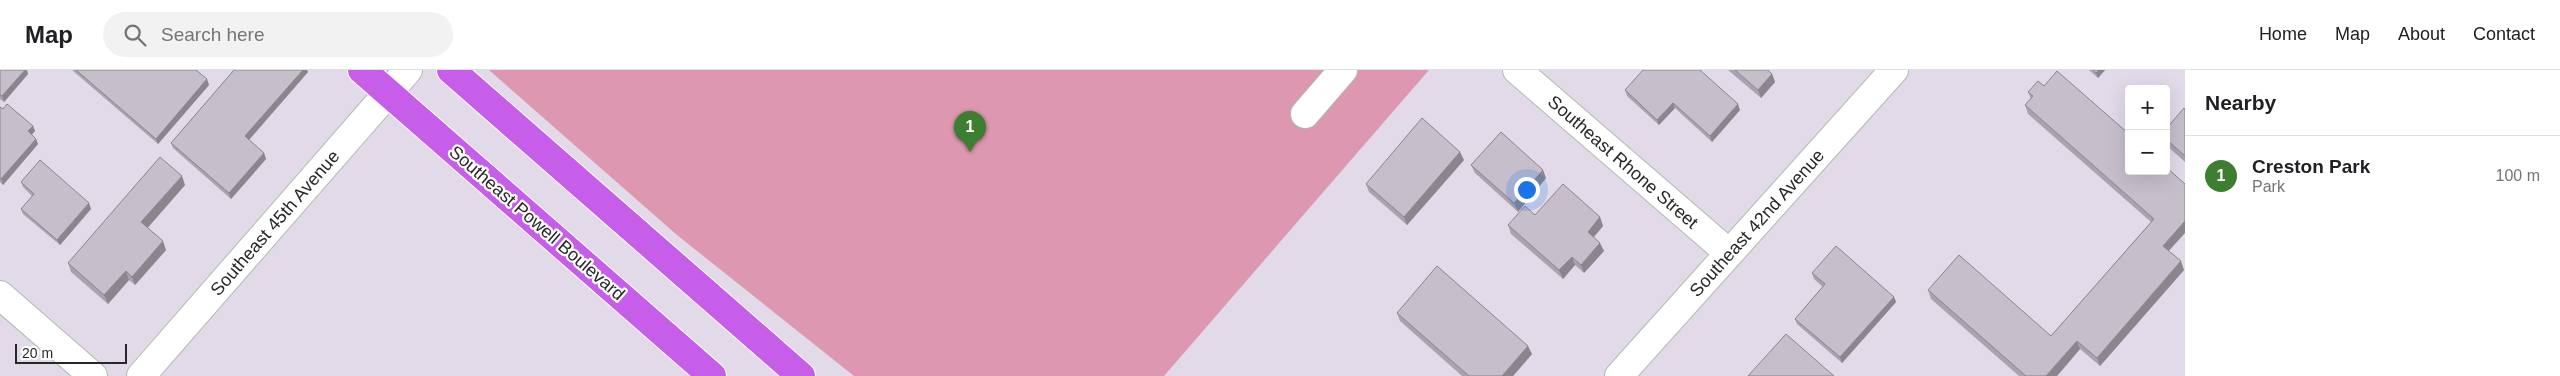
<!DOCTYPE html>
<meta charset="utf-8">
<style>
:root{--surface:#fff;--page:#f2f2f2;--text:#202124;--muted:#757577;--line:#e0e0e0;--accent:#3e7e30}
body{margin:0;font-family:Arial,sans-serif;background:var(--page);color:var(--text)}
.controls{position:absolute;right:15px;top:15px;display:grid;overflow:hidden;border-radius:5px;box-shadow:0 5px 20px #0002}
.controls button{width:45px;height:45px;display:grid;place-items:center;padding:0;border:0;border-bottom:1px solid var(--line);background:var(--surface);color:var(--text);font:25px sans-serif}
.scale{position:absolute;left:15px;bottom:12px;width:112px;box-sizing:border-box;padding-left:5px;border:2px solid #272727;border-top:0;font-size:14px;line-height:18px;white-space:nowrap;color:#272727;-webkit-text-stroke:4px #fff;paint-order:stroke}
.you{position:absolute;left:1526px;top:119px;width:18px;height:18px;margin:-12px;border:4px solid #fff;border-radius:50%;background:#1a73e8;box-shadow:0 0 0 8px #1a73e833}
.badge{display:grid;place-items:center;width:32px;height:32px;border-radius:50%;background:var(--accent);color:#fff;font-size:16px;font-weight:700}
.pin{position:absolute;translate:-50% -41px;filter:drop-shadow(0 1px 2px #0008)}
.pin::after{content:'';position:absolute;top:26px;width:18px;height:15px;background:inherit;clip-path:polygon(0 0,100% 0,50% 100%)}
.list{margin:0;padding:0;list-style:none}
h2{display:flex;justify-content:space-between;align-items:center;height:65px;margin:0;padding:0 20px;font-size:21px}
h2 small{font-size:16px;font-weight:400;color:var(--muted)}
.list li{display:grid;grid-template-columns:32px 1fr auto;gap:15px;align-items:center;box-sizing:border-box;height:80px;padding:0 20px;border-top:1px solid var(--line)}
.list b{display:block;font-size:19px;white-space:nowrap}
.list p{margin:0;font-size:16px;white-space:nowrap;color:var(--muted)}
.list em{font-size:16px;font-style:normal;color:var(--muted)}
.icon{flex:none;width:28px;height:28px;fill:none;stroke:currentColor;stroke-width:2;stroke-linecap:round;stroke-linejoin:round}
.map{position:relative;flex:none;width:2185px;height:306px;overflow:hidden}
header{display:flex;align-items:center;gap:30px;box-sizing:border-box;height:70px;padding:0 25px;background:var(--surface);border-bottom:1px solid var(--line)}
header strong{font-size:24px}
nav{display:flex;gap:28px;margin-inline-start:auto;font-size:18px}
.search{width:350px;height:45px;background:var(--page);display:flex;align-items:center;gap:12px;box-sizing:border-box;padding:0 18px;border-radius:28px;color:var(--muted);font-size:19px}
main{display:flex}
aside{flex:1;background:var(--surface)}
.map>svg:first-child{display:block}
.green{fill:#de97b0}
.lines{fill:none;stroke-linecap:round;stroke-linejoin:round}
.minor-casing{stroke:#b0bbad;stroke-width:30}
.tertiary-casing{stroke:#b0bbad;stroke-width:30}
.primary-casing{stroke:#fff;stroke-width:30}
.minor{stroke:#fff;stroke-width:28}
.tertiary{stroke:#fff;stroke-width:28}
.primary{stroke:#c75ee9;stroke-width:28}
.wall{fill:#aaa3af}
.shaded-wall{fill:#8b858e}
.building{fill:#c6becb;stroke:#8b858e}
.labels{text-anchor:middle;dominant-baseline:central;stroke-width:4.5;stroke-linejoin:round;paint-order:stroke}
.street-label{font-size:18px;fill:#272727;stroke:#fff}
</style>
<header>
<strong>Map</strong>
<div class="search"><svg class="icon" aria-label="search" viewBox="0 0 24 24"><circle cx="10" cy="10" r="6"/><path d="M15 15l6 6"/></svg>Search here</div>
<nav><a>Home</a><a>Map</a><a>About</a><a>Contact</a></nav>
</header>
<main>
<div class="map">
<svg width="2185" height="306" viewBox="0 0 2185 306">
<rect width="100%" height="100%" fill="#e2d9e9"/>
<path class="green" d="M489,0H1429L1164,306H854L677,165Z"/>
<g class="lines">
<defs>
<g id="minor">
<path d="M1517,0L1729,183"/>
<path d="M1305,44L1343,0"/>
<path d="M0,225L93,306"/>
<path d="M141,306L408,0"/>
</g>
<path id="tertiary" d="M1619,306L1894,0"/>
<g id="primary">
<path d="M362,0L712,306"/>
<path d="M451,0L801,306"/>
</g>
</defs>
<use href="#minor" class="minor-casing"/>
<use href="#tertiary" class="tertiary-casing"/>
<use href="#primary" class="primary-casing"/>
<use href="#minor" class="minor"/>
<use href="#tertiary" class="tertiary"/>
<use href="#primary" class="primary"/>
</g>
<g class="wall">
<path d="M0,0L28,4L4,32L0,29Z"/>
<path d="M72,0H196L209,15L158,74Z"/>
<path d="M234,0H307L308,2L249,70L264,83L266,89L231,129L173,78L171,73Z"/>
<path d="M1728,0H1768L1772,4L1775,12L1761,28Z"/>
<path d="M2089,0H2105L2098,8Z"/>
<path d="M2044,16L2166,101L2169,181L2184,200L2100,296L2080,279L2057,306H2019L1931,229L1928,220L2051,266L2151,152L2028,44L2025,35L2031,29L2028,22Z"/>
<path d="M1625,20L1740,40L1712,72L1675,38L1659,55L1627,26Z"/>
<path d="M0,37L3,39L33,56L35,61L31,65L36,69L38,74L3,115L0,112Z"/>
<path d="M2185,39V92L2166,75V59Z"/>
<path d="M1464,90L1407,155L1369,122L1366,114Z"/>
<path d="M1471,95L1546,108L1518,142L1475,103Z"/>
<path d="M21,112L91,139L60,175L23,144L21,139L32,126L23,117Z"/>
<path d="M185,115L147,158L166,180L135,215L129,210L108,234L71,202L68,193Z"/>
<path d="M1535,145L1600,147L1603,156L1594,167L1604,181L1584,203L1575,195L1563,209L1511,164L1508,155Z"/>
<path d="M1812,203L1894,227L1896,232L1842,293L1797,254L1795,249L1823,217L1814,209Z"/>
<path d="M1397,243L1532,284L1513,306H1462L1400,251Z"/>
</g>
<g class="shaded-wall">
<path d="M25,0H27L28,4L4,32L2,26Z"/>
<path d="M303,0H307L308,2L247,72L245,66Z"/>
<path d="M2099,0H2105L2098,8L2096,3Z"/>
<path d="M1772,4L1775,12L1761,28L1758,20Z"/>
<path d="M207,9L209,15L158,74L156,69Z"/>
<path d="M1673,33L1675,38L1659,55L1657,50Z"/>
<path d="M1738,34L1740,40L1712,72L1710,66Z"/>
<path d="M33,56L35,61L30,67L28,61Z"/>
<path d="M36,69L38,74L3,115L1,109Z"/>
<path d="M1460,82L1464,90L1407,155L1404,147Z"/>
<path d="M264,83L266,89L231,129L229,123Z"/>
<path d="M1543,100L1546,108L1518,142L1514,133Z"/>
<path d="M182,106L185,115L145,161L141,152Z"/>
<path d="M89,133L91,139L60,175L57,170Z"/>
<path d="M1600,147L1603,156L1591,170L1588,162Z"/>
<path d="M2185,151V163L2166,184L2163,176Z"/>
<path d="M163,171L166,180L135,215L132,207Z"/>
<path d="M1600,173L1604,181L1584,203L1581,195Z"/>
<path d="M1572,187L1575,195L1563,209L1559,200Z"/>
<path d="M2181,191L2184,200L2100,296L2097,288Z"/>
<path d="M126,201L129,210L108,234L104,225Z"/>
<path d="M1894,227L1896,232L1842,293L1840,287Z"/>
<path d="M2077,271L2080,279L2057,306H2046Z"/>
<path d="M1528,276L1532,284L1513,306H1502Z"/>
</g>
<g class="building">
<path d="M0,0H25L2,26L0,25Z"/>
<path d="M76,0H196L207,9L156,69Z"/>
<path d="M234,0H303L245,66L264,83L229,123L171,73Z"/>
<path d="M1643,0H1700L1738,34L1710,66L1673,33L1657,50L1625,20Z"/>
<path d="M1735,0H1768L1772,4L1758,20Z"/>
<path d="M2093,0H2099L2096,3Z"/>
<path d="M2057,1L2129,64V101H2166V97L2185,114V151L2163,176L2181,191L2097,288L2077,271L2046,306H2026L1928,220L1959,185L2051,266L2154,149L2025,35L2033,26L2028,22L2038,11L2044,16Z"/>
<path d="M7,34L33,56L28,61L36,69L1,109L0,108V37L3,39Z"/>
<path d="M2184,38L2185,39V86L2166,69V59Z"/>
<path d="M1422,48L1460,82L1404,147L1366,114Z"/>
<path d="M1501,62L1543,100L1514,133L1471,95Z"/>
<path d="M160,87L182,106L141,152L163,171L132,207L126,201L104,225L68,193Z"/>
<path d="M40,90L89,133L57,170L21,139L34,124L21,112Z"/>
<path d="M1563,114L1600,147L1588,162L1600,173L1581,195L1572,187L1559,200L1508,155L1525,136L1535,145Z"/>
<path d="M1836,176L1894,227L1840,287L1795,249L1825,214L1812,203Z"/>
<path d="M1437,196L1528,276L1502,306H1469L1397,243Z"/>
<path d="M1786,264L1834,306H1748Z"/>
</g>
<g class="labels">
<g class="street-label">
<text transform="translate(1623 92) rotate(41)">Southeast Rhone Street</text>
<text transform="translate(275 153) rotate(-49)">Southeast 45th Avenue</text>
<text transform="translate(537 153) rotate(41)">Southeast Powell Boulevard</text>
<text transform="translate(1757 153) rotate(-48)">Southeast 42nd Avenue</text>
</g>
</g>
</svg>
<div class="controls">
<button>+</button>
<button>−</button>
</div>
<div class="scale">20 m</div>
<div class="you"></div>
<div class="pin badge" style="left:970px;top:82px">1</div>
</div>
<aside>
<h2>Nearby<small></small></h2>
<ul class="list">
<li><span class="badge">1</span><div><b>Creston Park</b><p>Park</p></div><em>100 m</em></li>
</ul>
</aside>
</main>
